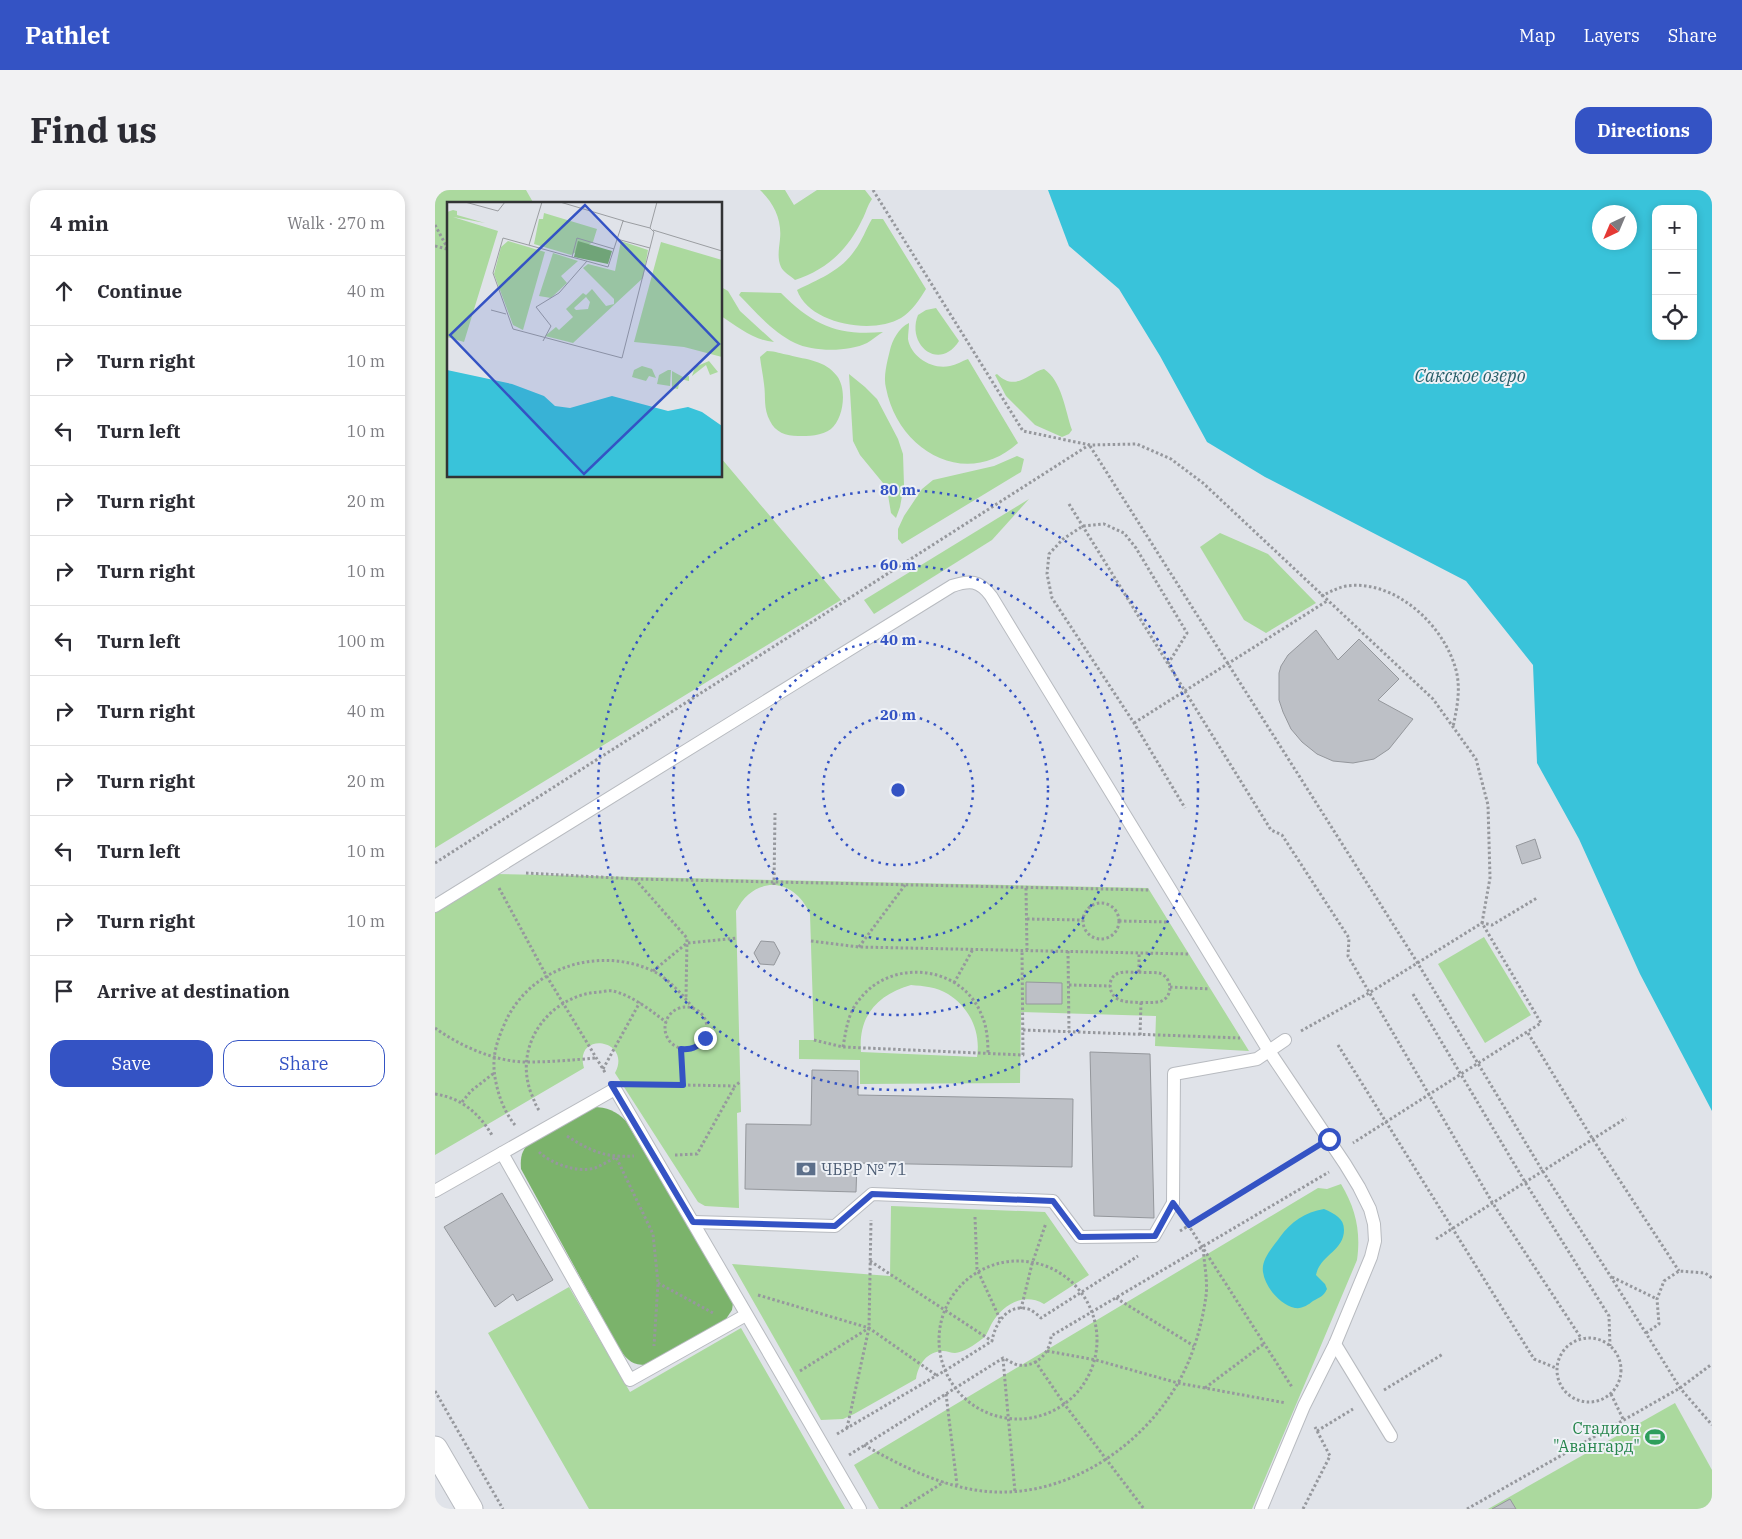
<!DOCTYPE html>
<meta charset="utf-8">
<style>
:root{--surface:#fff;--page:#f2f2f3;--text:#2b2b33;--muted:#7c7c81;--line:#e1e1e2;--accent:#3453c4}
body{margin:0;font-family:"IBM Plex Serif",serif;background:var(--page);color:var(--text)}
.controls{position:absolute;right:15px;top:15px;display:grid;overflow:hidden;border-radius:10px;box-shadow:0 2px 8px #0003}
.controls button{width:45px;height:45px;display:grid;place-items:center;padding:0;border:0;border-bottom:1px solid var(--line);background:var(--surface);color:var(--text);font:25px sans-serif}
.compass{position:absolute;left:1157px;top:15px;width:45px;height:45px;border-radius:50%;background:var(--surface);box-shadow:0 2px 8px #0003;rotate:224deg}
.stop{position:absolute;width:15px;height:15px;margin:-11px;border:4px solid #3453c4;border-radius:50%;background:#fff}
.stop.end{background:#3453c4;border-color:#fff;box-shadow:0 1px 5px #0008}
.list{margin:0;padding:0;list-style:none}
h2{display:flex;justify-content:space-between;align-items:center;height:65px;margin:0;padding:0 20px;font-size:21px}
h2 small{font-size:16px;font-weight:400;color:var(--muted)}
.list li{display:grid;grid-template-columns:32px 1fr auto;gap:15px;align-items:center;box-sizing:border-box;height:70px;padding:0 20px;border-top:1px solid var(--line)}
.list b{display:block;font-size:19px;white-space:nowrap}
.list em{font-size:16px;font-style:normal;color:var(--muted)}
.actions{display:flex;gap:10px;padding:15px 20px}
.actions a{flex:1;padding:11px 0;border:1px solid var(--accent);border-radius:15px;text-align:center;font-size:18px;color:var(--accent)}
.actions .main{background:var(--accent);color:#fff}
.icon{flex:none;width:28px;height:28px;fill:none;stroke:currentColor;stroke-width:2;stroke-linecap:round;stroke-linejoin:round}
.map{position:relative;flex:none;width:1277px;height:1319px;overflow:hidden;border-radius:15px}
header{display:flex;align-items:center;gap:30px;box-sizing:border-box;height:70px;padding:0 25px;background:var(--accent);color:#fff}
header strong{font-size:24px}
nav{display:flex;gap:28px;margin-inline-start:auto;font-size:18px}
.intro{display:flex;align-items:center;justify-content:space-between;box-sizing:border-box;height:120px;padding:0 30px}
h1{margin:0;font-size:35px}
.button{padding:12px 22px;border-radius:15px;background:var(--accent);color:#fff;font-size:18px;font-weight:700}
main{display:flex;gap:30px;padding:0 30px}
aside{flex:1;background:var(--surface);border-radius:15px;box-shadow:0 2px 8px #0003}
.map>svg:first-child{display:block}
.green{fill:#abd99e;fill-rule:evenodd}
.forest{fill:#7bb36b}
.water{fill:#39c3da;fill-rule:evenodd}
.building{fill:#bdc0c6;stroke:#94979c}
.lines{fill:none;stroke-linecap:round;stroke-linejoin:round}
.lane-casing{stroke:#b8bbc0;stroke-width:14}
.street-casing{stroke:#b8bbc0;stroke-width:27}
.path{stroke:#96989d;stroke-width:3;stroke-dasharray:2.5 2.5;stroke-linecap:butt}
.lane{stroke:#fff;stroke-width:12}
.street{stroke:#fff;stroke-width:25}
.route{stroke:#3453c4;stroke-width:6}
.ring{fill:none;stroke:#3453c4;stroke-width:2.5;stroke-dasharray:2.5 5}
.labels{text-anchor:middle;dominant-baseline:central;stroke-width:4;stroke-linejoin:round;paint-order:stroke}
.service-label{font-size:16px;fill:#4e5e75;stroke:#eef1f6;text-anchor:start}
.leisure-label{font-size:16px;fill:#27864d;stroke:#eef1f6;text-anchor:end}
.water-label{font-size:18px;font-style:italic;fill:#295f69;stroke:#eef1f6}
.inset-road{fill:none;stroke:#9a9da1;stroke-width:1}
.view{fill:#3453c4;fill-opacity:0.15;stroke:#3453c4;stroke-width:2.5}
.inset-edge{fill:none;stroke:#323335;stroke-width:2.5}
.centre{fill:#3453c4;stroke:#eef1f6;stroke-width:2.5}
.ring-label{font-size:15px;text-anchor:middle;font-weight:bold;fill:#3453c4;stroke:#eef1f6;stroke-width:4;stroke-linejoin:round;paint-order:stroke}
</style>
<header>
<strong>Pathlet</strong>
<nav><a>Map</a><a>Layers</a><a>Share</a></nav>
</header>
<div class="intro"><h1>Find us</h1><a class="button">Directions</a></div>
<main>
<aside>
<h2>4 min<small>Walk · 270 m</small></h2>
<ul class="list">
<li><svg class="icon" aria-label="ahead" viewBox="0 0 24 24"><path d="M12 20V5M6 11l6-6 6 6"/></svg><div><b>Continue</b></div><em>40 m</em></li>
<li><svg class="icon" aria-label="right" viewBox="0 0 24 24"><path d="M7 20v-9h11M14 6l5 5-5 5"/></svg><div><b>Turn right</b></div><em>10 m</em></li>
<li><svg class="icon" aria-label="left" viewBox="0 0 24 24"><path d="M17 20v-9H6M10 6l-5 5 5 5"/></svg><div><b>Turn left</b></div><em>10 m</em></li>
<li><svg class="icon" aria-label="right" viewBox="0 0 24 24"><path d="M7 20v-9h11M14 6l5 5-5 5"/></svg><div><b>Turn right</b></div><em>20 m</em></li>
<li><svg class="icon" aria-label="right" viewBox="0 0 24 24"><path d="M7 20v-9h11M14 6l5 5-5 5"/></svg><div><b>Turn right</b></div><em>10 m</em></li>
<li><svg class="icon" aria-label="left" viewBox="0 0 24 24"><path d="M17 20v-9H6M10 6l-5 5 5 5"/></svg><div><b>Turn left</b></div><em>100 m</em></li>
<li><svg class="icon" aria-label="right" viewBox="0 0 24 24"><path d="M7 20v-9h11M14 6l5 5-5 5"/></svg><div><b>Turn right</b></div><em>40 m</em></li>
<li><svg class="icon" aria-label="right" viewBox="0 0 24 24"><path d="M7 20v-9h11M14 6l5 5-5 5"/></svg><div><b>Turn right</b></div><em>20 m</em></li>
<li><svg class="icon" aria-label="left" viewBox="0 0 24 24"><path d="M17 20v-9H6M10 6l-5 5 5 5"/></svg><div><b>Turn left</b></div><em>10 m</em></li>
<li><svg class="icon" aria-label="right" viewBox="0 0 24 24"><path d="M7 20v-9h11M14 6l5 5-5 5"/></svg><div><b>Turn right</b></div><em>10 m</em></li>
<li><svg class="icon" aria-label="arrive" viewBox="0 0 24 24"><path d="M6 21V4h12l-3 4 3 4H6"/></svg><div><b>Arrive at destination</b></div></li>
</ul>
<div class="actions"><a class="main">Save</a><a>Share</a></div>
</aside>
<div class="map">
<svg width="1277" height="1319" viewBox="0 0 1277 1319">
<rect width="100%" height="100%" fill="#e0e3e9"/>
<g class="green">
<path d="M0,0H91L99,14H14V286H286V268L406,410L0,658Z"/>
<path d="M325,0H350L359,15L382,0H430L437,9C432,16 431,23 427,30C413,60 391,80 360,90C356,86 348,82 346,77C342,68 344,59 345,49C347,30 339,13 325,0Z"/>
<path d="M437,29H448L491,99C485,109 477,121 466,128C437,145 374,134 362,100C384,89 406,81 420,60C427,51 431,39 437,29Z"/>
<path d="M286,97L293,101L305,121L339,152C318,150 303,137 286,126Z"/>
<path d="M306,102L346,103C378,135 402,146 448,142C443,145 437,150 432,153C414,162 378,162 360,153C338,143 321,122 304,105Z"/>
<path d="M501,118L524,151C504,182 471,155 483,125L491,120Z"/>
<path d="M474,133C474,138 473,144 473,149C476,167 497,180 515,176C521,175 527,171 533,169L583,253C531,300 463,261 451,198C448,187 452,172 455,160C457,151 464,137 474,133Z"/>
<path d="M332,161C341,161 346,164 354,165C372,170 390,170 402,186C412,199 409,228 396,239C387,246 373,246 363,246C351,246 340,242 335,231C328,218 331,207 329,194C328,185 326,176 325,167Z"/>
<path d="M609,179C627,191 630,220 637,240L634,244L627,247L600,235L571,206L560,185L562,184C581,203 594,182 609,179Z"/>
<path d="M414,184L430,197L442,209L463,249L468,264L469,295L465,317L461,328L456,323L453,305L448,293L425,265L418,251Z"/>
<path d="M582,266L589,269L586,282L467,354L463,349V339L469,326L487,299L498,290L559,276Z"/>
<path d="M594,309L557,350L439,424L429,410Z"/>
<path d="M785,343L833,364L881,413L831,443L809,430L765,357Z"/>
<path d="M59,684L713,698L814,861L720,856L721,826L586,822L585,893L425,894V870L364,869V850H379L375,724C359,687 319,685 301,721L306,922L302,923L304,1018L270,1016L263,1012L180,883C198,849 138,840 149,878L0,965V721ZM476,795C488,796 502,797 513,804C535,818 546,842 542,867L426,862C423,826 442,805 476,795Z"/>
<path d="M1049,747L1096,825L1050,853L1003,774Z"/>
<path d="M906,994C921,1019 926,1042 922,1070L817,1319H444L419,1275L883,998L892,999Z"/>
<path d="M456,1016L610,1022L654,1085L609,1114C588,1102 568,1115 557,1133C554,1138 552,1146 547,1149C541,1154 527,1163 520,1163C516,1163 512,1161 508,1161C492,1161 483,1175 481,1189L419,1224L408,1229L386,1230L297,1074L455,1086Z"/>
<path d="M134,1097L195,1202L306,1138L410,1319H154L53,1143Z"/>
<path d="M1240,1213L1277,1280V1319H1053Z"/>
</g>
<path class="forest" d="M158,917C172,917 181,921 191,931L298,1113L297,1120L291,1129L211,1175C198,1175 193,1171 185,1160L86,979C85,966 87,961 95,951Z"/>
<g class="water">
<path d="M613,0H1277V921L1205,784L1144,649L1102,573L1098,475L1031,391L830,287L772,252L725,166L684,99L634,56ZM1221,19H1258V146H1221ZM1164,22H1194V52H1164Z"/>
<path d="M889,1019C900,1024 909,1028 909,1040C909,1061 885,1065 881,1085L890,1094L892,1099C888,1107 885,1107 878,1111C873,1115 867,1119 860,1118C845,1115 830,1097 828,1082C826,1069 838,1057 845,1047C856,1032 870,1022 889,1019Z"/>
</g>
<g class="building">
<path d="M881,440L903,470L924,449L964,489L943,510L978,529L954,559L939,569L918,573L898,571L882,564L867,552L856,539L848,522L844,510V483L846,476L853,465Z"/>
<path d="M1100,649L1106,668L1087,674L1081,656Z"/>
<path d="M326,751L339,752L345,763L339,775L325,774L319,763Z"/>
<path d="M591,792L627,793V814H591Z"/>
<path d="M655,862L715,864L719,1028L659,1026Z"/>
<path d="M377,880L423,881V905L638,909L637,977L422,973L421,1002L310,999L311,934L376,935Z"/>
<path d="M67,1003L118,1090L82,1111L78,1104L60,1117L9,1037Z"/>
<path d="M1075,1309L1081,1319H1057Z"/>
</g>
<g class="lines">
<defs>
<g id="lane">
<path d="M0,716L517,396C535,390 544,390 556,406L834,861L910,974L924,997L935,1019L939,1034L940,1051L936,1067L900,1154L869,1216L826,1319"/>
<path d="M67,963L195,1190L311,1125"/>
<path d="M0,1001L180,899L425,1319"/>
<path d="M258,1032L400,1036L437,1004L618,1011L645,1047L719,1046L738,1013L739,884L822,869L850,850"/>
<path d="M900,1154L956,1246"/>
</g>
<path id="street" d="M0,1259L35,1319"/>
</defs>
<use href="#lane" class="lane-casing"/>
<use href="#street" class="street-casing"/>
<g class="path">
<path d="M438,0L588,241L655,255L702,254L736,269L768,293L998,509L1041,569L1053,615L1055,688L1047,733L1106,833L918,953"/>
<path d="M0,35L13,59"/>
<path d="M0,56L12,59"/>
<path d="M655,256L982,772L1107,980L1176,1087L1245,1198L1277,1235"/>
<path d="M634,314L836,640L847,645L914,748L913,766L1057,1012L1146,1148"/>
<path d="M886,406C895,402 902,398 911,396C960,389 1009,435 1021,480C1026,499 1022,518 1018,537"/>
<path d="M733,474L752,443L701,358L689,343L669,334L648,336L628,349L614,364L612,384L617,408L699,533L750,618"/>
<path d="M699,533L892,411"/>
<path d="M0,673L654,255"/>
<path d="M91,683L200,689L714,700"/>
<path d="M200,689L252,748L251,808"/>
<path d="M339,695L340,623"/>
<path d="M64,698L111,785L171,884"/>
<path d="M591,698L592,760"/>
<circle cx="666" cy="731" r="18"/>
<path d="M592,729L648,730"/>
<path d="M684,731L733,732"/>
<path d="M376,751L424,757L754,764"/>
<path d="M424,757L470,695"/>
<path d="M633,761L634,842"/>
<path d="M218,781L252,753L302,748"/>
<path d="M704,782C710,783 718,782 724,783C738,787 739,808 724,812C717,813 691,813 685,810C673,806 671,787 684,783C690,781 698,783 704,782Z"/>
<path d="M704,782V763"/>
<path d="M519,793L538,759"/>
<path d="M634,795L675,796"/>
<path d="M735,797L775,799"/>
<path d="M978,804L1090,992L1174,1126L1175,1156"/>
<circle cx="251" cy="838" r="21"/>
<path d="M0,838C25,856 61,872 92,872C115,872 138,870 161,868"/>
<path d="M588,840L805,848"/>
<path d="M866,841L934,803L1047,733L1057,735L1102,708"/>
<path d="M1093,843L1157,948L1244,1081"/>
<path d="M705,845L706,812"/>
<path d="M379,850L408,857L588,865L587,760"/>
<path d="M903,855L1099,1169L1121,1178"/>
<path d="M408,857C411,840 413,823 424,810C456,767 528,775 547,826C552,837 553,851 553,864"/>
<path d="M246,859L248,895"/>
<path d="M168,879L205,812"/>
<path d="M198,894L300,896L306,891"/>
<path d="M0,904C27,908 45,924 58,947"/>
<path d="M27,912L36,901L59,883"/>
<path d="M104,920C100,915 99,909 96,903C78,855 114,806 163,802C168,802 174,800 178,801C198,806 215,820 231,832"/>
<path d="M80,935C71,924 65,910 62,897C56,873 59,858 69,835C93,778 161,756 216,780C233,788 247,804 258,818"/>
<path d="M132,946C155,961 171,968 199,966"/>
<path d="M104,962C117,974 142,983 160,978C167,975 174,971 181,967L218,1044L223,1093L219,1156"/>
<path d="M240,965L262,964L300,896"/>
<path d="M540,1027L542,1079L565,1129"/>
<path d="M750,1030L857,1197"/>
<path d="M745,1041L878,959"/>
<path d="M1001,1049L1191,928"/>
<circle cx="583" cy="1150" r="79"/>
<path d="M435,1071L557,1151"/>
<path d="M1177,1087L1222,1109"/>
<path d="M223,1093L278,1123"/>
<path d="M323,1105L434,1138L501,1185"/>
<path d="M681,1108L759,1156"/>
<path d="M586,1119L597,1074L611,1033"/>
<path d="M1211,1143L1224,1134L1222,1109L1229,1091L1244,1081L1270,1083L1277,1088"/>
<circle cx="1154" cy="1180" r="32"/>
<path d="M612,1161L661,1170L743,1193L851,1213"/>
<path d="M568,1169L580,1302"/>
<path d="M600,1171L630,1215L709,1319"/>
<path d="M365,1181L434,1138"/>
<path d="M770,1198L830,1153"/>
<path d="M949,1200L1008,1164"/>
<path d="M0,1201L68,1319"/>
<path d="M511,1204L522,1295"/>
<path d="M1176,1204L1189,1231"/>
<path d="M412,1238L434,1138L436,1030"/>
<path d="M882,1241L918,1219"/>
<path d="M402,1244L511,1180L557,1151C560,1133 574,1111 596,1120C599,1122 603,1125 606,1128L703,1066"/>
<path d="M429,1255C470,1278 513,1300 560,1302C635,1305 707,1256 743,1193C758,1167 767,1135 771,1106C773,1091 769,1073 768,1057"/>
<path d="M414,1265L568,1168C573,1170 578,1174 583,1175C601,1178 616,1162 616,1146L894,982"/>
<path d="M466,1319L509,1292"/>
<path d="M868,1319L895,1266L880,1237"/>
<path d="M1032,1319L1245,1198L1277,1174"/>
</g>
<use href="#lane" class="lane"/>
<use href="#street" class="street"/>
</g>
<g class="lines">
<path class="route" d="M270,848C264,857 257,860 246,859L248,895L176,894L258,1032L400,1036L437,1004L618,1011L645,1047L720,1046L738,1013L754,1035L894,949"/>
</g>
<g class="ring">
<circle cx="463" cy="600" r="75"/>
<circle cx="463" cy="600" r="150"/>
<circle cx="463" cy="600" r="225"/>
<circle cx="463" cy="600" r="300"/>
</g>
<defs>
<symbol id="bank-bare" viewBox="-9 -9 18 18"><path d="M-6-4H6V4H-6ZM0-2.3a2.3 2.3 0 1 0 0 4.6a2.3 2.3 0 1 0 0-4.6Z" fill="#5c6f8a" stroke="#eef1f6" stroke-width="2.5" paint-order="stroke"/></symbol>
<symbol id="stadium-bare" viewBox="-9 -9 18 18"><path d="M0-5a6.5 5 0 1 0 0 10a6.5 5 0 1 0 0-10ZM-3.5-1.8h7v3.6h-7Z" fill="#2e9e5b" stroke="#eef1f6" stroke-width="2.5" paint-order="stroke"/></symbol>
</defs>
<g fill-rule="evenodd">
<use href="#bank-bare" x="357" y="965" width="28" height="28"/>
<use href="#stadium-bare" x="1206" y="1233" width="28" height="28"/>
</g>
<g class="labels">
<g class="service-label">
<text x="386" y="979">ЧБРР № 71</text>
</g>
<g class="leisure-label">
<text x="1205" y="1238">Стадион<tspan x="1205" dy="18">"Авангард"</tspan></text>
</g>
<g class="water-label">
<text x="1035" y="185">Сакское озеро</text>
</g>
</g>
<g transform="translate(12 12)">
<rect width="275" height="275" fill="#e0e3e9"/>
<path d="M6,8L10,9V13L38,21L6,15L51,29L17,140L0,135V10ZM97,11L150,27L146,40L124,53L87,42L92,17H96ZM61,39L98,50L76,128L66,123L47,72L54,45ZM174,39L201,48L196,76L126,141L98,134L109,125L112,128L126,115L119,107L136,91L139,93L145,87L159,104L167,102V97L136,66L141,62L168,69ZM139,95L143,100L141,107L129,108L127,106ZM214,40L275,58V155L237,145L187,140ZM106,51L131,59L114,74L120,81L104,96L92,94ZM262,159L271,170L263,173L259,163L245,174L248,165ZM195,164L205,167L209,176L202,174L199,179L185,175L187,168ZM221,168H224L223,184L210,182L212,173ZM225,169L236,175L242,174V179L233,177L231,187L225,186Z" fill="#abd99e" fill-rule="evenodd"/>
<path d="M131,39L165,49L161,62L127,55Z" fill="#7bb36b"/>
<path d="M0,168L65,182L97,194L108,204L123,206L165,194L221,209L241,205L255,210L275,224V275H0Z" fill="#39c3da"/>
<path class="inset-road" d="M18,0L51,9L58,0M113,0L177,19M176,19L203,26L207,30L175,156L66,127L46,71L56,36L161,65ZM203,26L210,0M206,28L275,49M170,37L203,46M82,43L95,0M125,55L130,36L167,47M44,108L59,112M96,139L104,124L89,105L112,91L140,59"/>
<path class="view" d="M138,3L272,142L137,272L3,133Z"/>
<rect width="275" height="275" class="inset-edge"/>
</g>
<circle cx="463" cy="600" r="8" class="centre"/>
<g class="ring-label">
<text x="463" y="305">80 m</text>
<text x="463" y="380">60 m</text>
<text x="463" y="455">40 m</text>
<text x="463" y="530">20 m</text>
</g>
</svg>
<div class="controls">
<button>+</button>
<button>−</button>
<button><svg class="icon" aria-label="locate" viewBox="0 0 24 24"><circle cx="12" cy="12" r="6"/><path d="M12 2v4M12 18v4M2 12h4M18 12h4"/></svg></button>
</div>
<svg class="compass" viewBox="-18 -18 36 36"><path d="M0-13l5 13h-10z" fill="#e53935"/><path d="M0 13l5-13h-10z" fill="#7c7c81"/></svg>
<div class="stop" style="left:894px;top:949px"></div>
<div class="stop end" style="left:270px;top:848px"></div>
</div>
</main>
